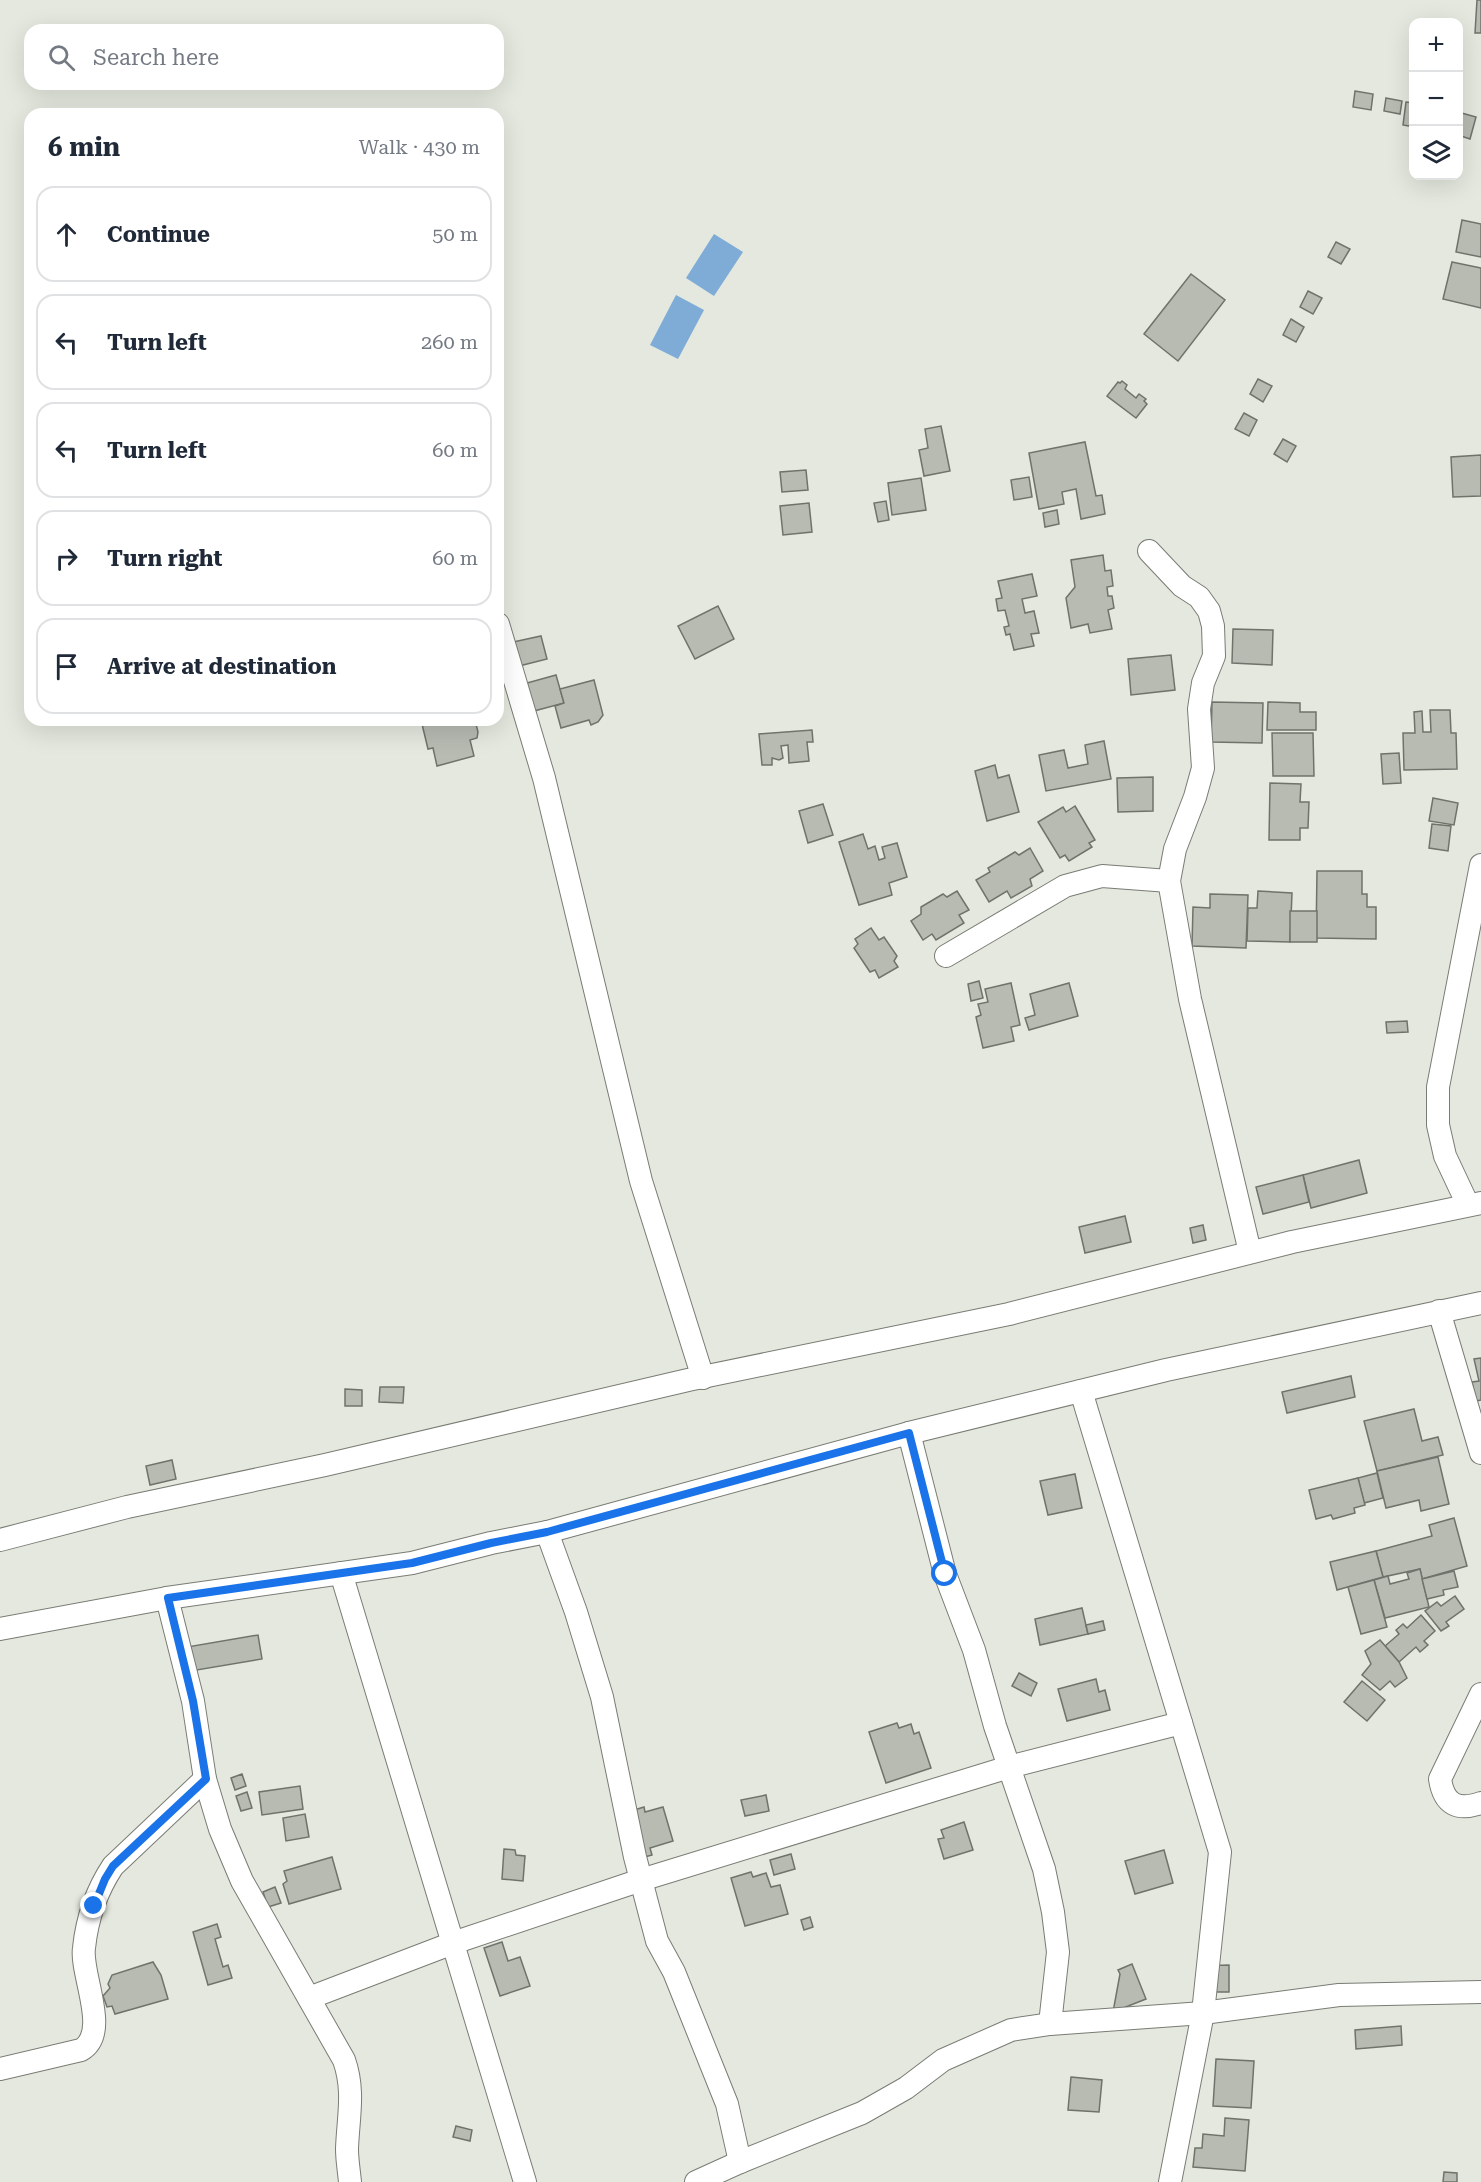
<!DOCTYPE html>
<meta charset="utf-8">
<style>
:root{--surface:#fff;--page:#f2f2f3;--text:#1f2937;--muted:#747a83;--line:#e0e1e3}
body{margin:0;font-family:"Roboto Serif",serif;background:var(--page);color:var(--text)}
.controls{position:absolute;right:18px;top:18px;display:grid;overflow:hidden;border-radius:12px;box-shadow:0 6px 24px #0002}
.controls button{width:54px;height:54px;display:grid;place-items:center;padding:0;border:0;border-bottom:2px solid var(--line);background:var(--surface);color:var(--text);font:30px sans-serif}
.stop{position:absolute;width:18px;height:18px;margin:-14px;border:4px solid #1a73e8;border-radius:50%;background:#fff}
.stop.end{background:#1a73e8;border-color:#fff;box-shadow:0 2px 6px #0008}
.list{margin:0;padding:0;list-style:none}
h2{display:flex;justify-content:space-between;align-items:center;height:78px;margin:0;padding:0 24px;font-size:26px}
h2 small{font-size:20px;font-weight:400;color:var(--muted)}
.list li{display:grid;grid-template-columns:39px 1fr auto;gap:18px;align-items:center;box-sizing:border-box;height:96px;margin:0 12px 12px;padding:0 12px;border:2px solid var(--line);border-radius:18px}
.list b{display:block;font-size:22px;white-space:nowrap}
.list em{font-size:20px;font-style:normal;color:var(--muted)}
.icon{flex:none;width:33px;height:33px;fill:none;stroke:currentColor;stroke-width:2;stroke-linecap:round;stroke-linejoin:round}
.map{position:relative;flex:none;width:1481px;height:2182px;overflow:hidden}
.search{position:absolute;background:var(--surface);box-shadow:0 6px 24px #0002;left:24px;top:24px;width:480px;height:66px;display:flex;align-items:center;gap:15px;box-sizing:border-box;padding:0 21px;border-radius:18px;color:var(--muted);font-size:22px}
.panel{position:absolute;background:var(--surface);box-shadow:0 6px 24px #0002;left:24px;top:108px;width:480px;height:618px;border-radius:18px}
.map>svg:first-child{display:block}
.water{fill:#7eacd6}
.building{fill:#b7bbb2;stroke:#70736b;stroke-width:1.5}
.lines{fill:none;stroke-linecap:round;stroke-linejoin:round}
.minor-casing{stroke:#797c74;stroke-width:24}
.minor{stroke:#fff;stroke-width:22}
.route{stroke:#1a73e8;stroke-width:8}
</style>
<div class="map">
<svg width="1481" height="2182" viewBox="0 0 1481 2182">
<rect width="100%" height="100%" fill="#e4e8de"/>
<g class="water">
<path d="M714,234L743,252L714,296L686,278Z"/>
<path d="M676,295L704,310L678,359L650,345Z"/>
</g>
<g class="building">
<path d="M1477,0H1481V33H1475Z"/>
<path d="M1355,91L1373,94L1371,110L1353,107Z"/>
<path d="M1386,98L1402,101L1400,114L1384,111Z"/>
<path d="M1406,102L1414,103V127L1403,125Z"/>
<path d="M1458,112L1476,117L1470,139L1458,135Z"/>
<path d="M1462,220L1481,224V257L1456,252Z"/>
<path d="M1336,242L1350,249L1341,264L1328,257Z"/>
<path d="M1452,262L1481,268V308L1443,299Z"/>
<path d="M1191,274L1225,300L1178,361L1144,334Z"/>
<path d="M1308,291L1322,298L1313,314L1300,307Z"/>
<path d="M1291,319L1304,327L1296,342L1283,335Z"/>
<path d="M1258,379L1272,386L1263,402L1250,394Z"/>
<path d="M1122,381L1127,385L1125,389L1136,398L1139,394L1146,399L1144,401L1147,404L1136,418L1107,396L1118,382L1120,383Z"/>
<path d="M1244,413L1257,420L1249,436L1235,429Z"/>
<path d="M941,426L950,471L924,476L919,450L928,448L925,429Z"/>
<path d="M1283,439L1296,446L1287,462L1274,454Z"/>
<path d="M1085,442L1096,496L1102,495L1105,514L1081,519L1076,489L1062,492L1064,504L1039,509L1029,453Z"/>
<path d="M1481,455V496L1453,497L1451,457Z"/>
<path d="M806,470L808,490L782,492L780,472Z"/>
<path d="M1029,477L1032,497L1014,500L1011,480Z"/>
<path d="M921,478L926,510L892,515L888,483Z"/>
<path d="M886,501L889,520L878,522L874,503Z"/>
<path d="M809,503L812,532L783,535L780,506Z"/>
<path d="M1057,510L1059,524L1045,527L1043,513Z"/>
<path d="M1103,555L1105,571L1111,570L1113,586L1107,587L1108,596H1112L1114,608L1108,610L1112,629L1090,633L1088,624L1071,628L1066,598L1075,587L1071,560Z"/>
<path d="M1032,574L1037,596L1022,599L1025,613L1034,611L1039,633L1031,634L1034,646L1014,650L1010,634L1006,635L1004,627L1009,626L1005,610L998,611L996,599L1002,598L998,581Z"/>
<path d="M718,606L734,639L695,659L678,626Z"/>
<path d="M1233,629L1273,630L1272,665L1232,663Z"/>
<path d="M541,636L547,659L519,666L513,642Z"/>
<path d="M1171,655L1175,690L1131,695L1128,659Z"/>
<path d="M556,675L564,703L534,711L527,683Z"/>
<path d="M594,680L603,715L598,722L591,725L589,720L561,728L555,706L564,703L560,689Z"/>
<path d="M1212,702L1263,703L1262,743L1211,742Z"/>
<path d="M1268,702L1300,703V712H1316V730H1267Z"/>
<path d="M1430,710H1450L1451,733H1456L1457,769L1404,770L1403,733H1415L1414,712L1422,711L1423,732H1431Z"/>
<path d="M421,720H475L478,732L477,738L470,740L474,756L437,766L433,748L428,749Z"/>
<path d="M812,730L813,742H807L809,761L789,763L788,745L781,746L783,758L779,760L772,758V765H762L759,734Z"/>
<path d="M1272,733H1313L1314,776H1273Z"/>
<path d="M1104,741L1111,779L1046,791L1039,755L1064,750L1068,768L1088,764L1085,745Z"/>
<path d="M1399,753L1401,783L1383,784L1381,754Z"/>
<path d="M995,765L998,778L1009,775L1019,812L987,821L975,771Z"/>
<path d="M1153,777V811L1118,812L1117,778Z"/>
<path d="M1270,783L1301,784L1300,802H1309L1308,828H1300V840H1269Z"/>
<path d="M1433,798L1458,803L1454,825L1429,821Z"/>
<path d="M823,804L833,835L808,843L799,811Z"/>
<path d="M1075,806L1095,840L1089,843L1092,847L1069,861L1065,855L1060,858L1038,822L1063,807L1066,812Z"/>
<path d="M1432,824L1451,826L1448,851L1429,848Z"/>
<path d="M863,834L868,849L875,846L879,860L885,858L882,847L897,843L907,877L889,883L892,895L859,905L839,842Z"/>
<path d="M1030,848L1043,871L1030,879L1032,886L1011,898L1007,891L989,902L976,880L990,872L988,868L1015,852L1019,855Z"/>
<path d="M1317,871H1362V894H1367V907H1376V939L1316,938Z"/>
<path d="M957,891L969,910L959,915L964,923L936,940L932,934L923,940L911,921L921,914V907L943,894L947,897Z"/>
<path d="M1258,891L1292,893L1290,942L1247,941L1248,908H1257Z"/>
<path d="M1210,894L1248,895L1246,948L1192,946L1193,907L1210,908Z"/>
<rect x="1290" y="911" width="27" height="31"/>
<path d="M871,928L879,940L884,937L897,956L894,961L898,967L879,978L875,970L870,972L854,948L858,944L855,939Z"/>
<path d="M979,981L983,998L971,1001L968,984Z"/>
<path d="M1011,983L1020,1025L1011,1027L1014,1041L983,1048L976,1017L981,1015L978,1004L988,1002L985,989Z"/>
<path d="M1069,983L1078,1016L1029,1030L1025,1018L1035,1015L1030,994Z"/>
<path d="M1407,1021L1408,1032L1387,1033L1386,1022Z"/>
<path d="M1359,1160L1367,1193L1311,1208L1303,1175Z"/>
<path d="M1303,1175L1309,1202L1263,1214L1256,1187Z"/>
<path d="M1125,1216L1131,1242L1085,1253L1079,1227Z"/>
<path d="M1203,1225L1206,1240L1193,1243L1190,1228Z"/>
<path d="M1481,1358V1400L1476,1401L1472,1382L1479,1381L1474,1359Z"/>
<path d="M1351,1376L1355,1397L1287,1413L1282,1392Z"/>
<path d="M380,1387H404L403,1403L379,1402Z"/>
<path d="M345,1389L362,1390V1406H345Z"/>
<path d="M1414,1409L1422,1441L1438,1437L1443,1455L1377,1471L1364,1421Z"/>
<path d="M1438,1457L1449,1504L1421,1511L1419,1500L1386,1508L1377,1471Z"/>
<path d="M172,1460L176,1479L150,1485L146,1466Z"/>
<path d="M1377,1473L1383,1498L1364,1503L1358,1478Z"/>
<path d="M1075,1474L1082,1508L1048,1515L1040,1481Z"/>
<path d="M1358,1478L1365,1505L1354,1508L1355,1513L1333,1519L1331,1515L1316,1519L1309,1490Z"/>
<path d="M1454,1518L1467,1566L1422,1579L1420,1569L1383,1577L1376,1551L1432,1536L1429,1525Z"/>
<path d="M1376,1551L1383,1577L1337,1590L1330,1562Z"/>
<path d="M1420,1569L1429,1607L1385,1618L1374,1580L1388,1576L1390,1584L1409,1579L1407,1573Z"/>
<path d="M1454,1571L1458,1587L1443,1590L1444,1595L1427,1599L1422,1579Z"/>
<path d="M1374,1580L1387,1627L1361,1634L1348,1587Z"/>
<path d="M1455,1596L1464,1609L1446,1622L1449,1626L1441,1631L1425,1611L1437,1602L1441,1606Z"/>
<path d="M1082,1608L1088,1634L1040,1645L1035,1619Z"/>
<path d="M1421,1615L1435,1631L1424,1641L1428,1645L1420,1652L1416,1647L1399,1662L1385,1646L1399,1634L1396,1630L1403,1624L1407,1628Z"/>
<path d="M1103,1621L1105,1630L1088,1634L1086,1625Z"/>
<path d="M258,1635L262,1659L191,1671L187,1647Z"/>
<path d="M1380,1640L1399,1662L1407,1678L1395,1687L1390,1681L1380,1690L1362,1675L1371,1664L1365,1651Z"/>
<path d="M1019,1673L1037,1683L1031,1696L1012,1686Z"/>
<path d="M1096,1679L1099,1692L1105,1690L1110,1710L1067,1721L1058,1689Z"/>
<path d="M1362,1681L1385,1700L1367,1721L1344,1702Z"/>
<path d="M897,1723L899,1728L911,1724L914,1734L919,1732L931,1768L886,1783L869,1732Z"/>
<path d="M242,1774L246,1786L235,1790L231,1778Z"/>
<path d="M300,1786L303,1809L262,1815L259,1792Z"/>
<path d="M247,1792L252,1808L241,1811L236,1796Z"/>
<path d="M766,1795L769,1811L745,1816L741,1800Z"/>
<path d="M644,1807L645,1812L663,1807L673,1841L650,1848L652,1855L641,1858L634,1810Z"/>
<path d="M305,1814L309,1837L286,1841L283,1818Z"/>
<path d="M964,1822L973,1850L944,1859L938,1839L944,1838L941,1830Z"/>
<path d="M504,1849L515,1850L516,1855L525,1856L523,1881L502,1879Z"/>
<path d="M1164,1850L1173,1883L1135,1894L1125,1861Z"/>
<path d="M791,1854L795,1869L774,1875L770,1860Z"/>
<path d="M332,1857L341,1889L289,1904L283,1884L287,1881L284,1871Z"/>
<path d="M751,1872L753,1877L766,1873L771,1887L780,1885L788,1914L745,1926L731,1878Z"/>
<path d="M275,1887L281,1903L268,1907L263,1892Z"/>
<path d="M810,1917L813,1927L804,1930L801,1920Z"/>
<path d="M217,1924L221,1937L215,1939L223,1967L228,1965L232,1978L208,1985L193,1932Z"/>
<path d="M502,1942L508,1961L520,1957L530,1986L500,1996L484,1948Z"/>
<path d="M153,1962L161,1975L168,1999L115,2014L112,2006L107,2007L103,1996L110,1988L108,1984L112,1975Z"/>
<path d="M1132,1964L1146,1999L1113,2012L1120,1974L1118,1970Z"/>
<path d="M1229,1965V1992H1198L1197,1966Z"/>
<path d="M1401,2026L1402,2045L1356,2049L1355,2030Z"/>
<path d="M1216,2059L1254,2061L1251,2108L1213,2106Z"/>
<path d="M1071,2077L1102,2080L1099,2112L1068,2110Z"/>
<path d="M1225,2118L1249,2120L1245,2171L1193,2167L1195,2148H1202L1203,2134L1224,2136Z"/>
<path d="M456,2126L472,2130L470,2141L453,2137Z"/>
<path d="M1444,2172L1457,2173V2182H1443Z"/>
</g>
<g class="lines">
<defs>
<g id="minor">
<path d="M1149,551L1182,586L1199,597L1209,611L1213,626L1214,656L1203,683L1199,709L1203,768L1195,797L1175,849L1169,881L1190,999L1250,1252"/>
<path d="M498,624L544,778L641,1181L703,1378"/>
<path d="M946,956L1065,886L1102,876L1169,881"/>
<path d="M1468,1205L1445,1156L1438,1125V1087L1481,865"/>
<path d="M1439,1311L1481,1453"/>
<path d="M1081,1391L1220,1852L1203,2013L1170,2182"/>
<path d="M909,1433L945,1574L974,1650L995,1726L1044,1869L1053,1912L1058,1952L1050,2024"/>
<path d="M547,1532L576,1612L602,1697L635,1857L657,1941L674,1972L727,2104L740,2162"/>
<path d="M0,1540L127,1507L325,1465L688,1380L1009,1314L1292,1242L1481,1203"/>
<path d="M341,1573L525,2182"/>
<path d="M167,1598L193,1701L205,1779L220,1829L242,1881L344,2060C355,2091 348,2118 347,2149C347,2160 349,2171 350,2182"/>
<path d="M0,1629L167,1598L412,1563L491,1543L547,1532L909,1433L1166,1370L1481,1303"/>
<path d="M1481,1694L1440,1779C1444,1805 1458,1811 1481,1803"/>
<path d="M309,1998L453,1943L641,1880L1009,1767L1181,1723"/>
<path d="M0,2069L81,2050C111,2033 80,1974 84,1948C87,1919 97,1890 113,1866L205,1779"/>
<path d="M696,2182L740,2162L862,2113L906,2088L943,2060L1011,2030L1050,2024L1203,2013L1339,1995L1481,1992"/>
</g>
</defs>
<use href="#minor" class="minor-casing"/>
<use href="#minor" class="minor"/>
</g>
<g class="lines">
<path class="route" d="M94,1906L105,1879L113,1866L206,1779L193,1701L168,1598L412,1563L491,1543L547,1532L909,1433L945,1574"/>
</g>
</svg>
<div class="controls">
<button>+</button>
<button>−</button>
<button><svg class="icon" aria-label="layers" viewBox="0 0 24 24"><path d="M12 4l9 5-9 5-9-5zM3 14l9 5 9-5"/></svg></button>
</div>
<div class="stop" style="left:945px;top:1574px"></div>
<div class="stop end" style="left:94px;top:1906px"></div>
<div class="search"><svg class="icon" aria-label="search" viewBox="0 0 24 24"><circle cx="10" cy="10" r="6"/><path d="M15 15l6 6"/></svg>Search here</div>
<section class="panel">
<h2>6 min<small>Walk · 430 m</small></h2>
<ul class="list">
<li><svg class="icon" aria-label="ahead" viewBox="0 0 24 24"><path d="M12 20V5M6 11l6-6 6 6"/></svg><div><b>Continue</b></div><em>50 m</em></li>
<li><svg class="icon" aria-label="left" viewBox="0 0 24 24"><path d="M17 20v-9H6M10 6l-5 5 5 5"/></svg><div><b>Turn left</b></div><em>260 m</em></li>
<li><svg class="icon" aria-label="left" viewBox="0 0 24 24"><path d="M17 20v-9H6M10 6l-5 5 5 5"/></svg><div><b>Turn left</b></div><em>60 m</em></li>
<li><svg class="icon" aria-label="right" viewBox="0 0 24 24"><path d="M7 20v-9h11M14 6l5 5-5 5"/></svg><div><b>Turn right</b></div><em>60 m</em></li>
<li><svg class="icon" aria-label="arrive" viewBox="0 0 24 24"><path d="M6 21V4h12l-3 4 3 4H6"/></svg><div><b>Arrive at destination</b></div></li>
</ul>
</section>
</div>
